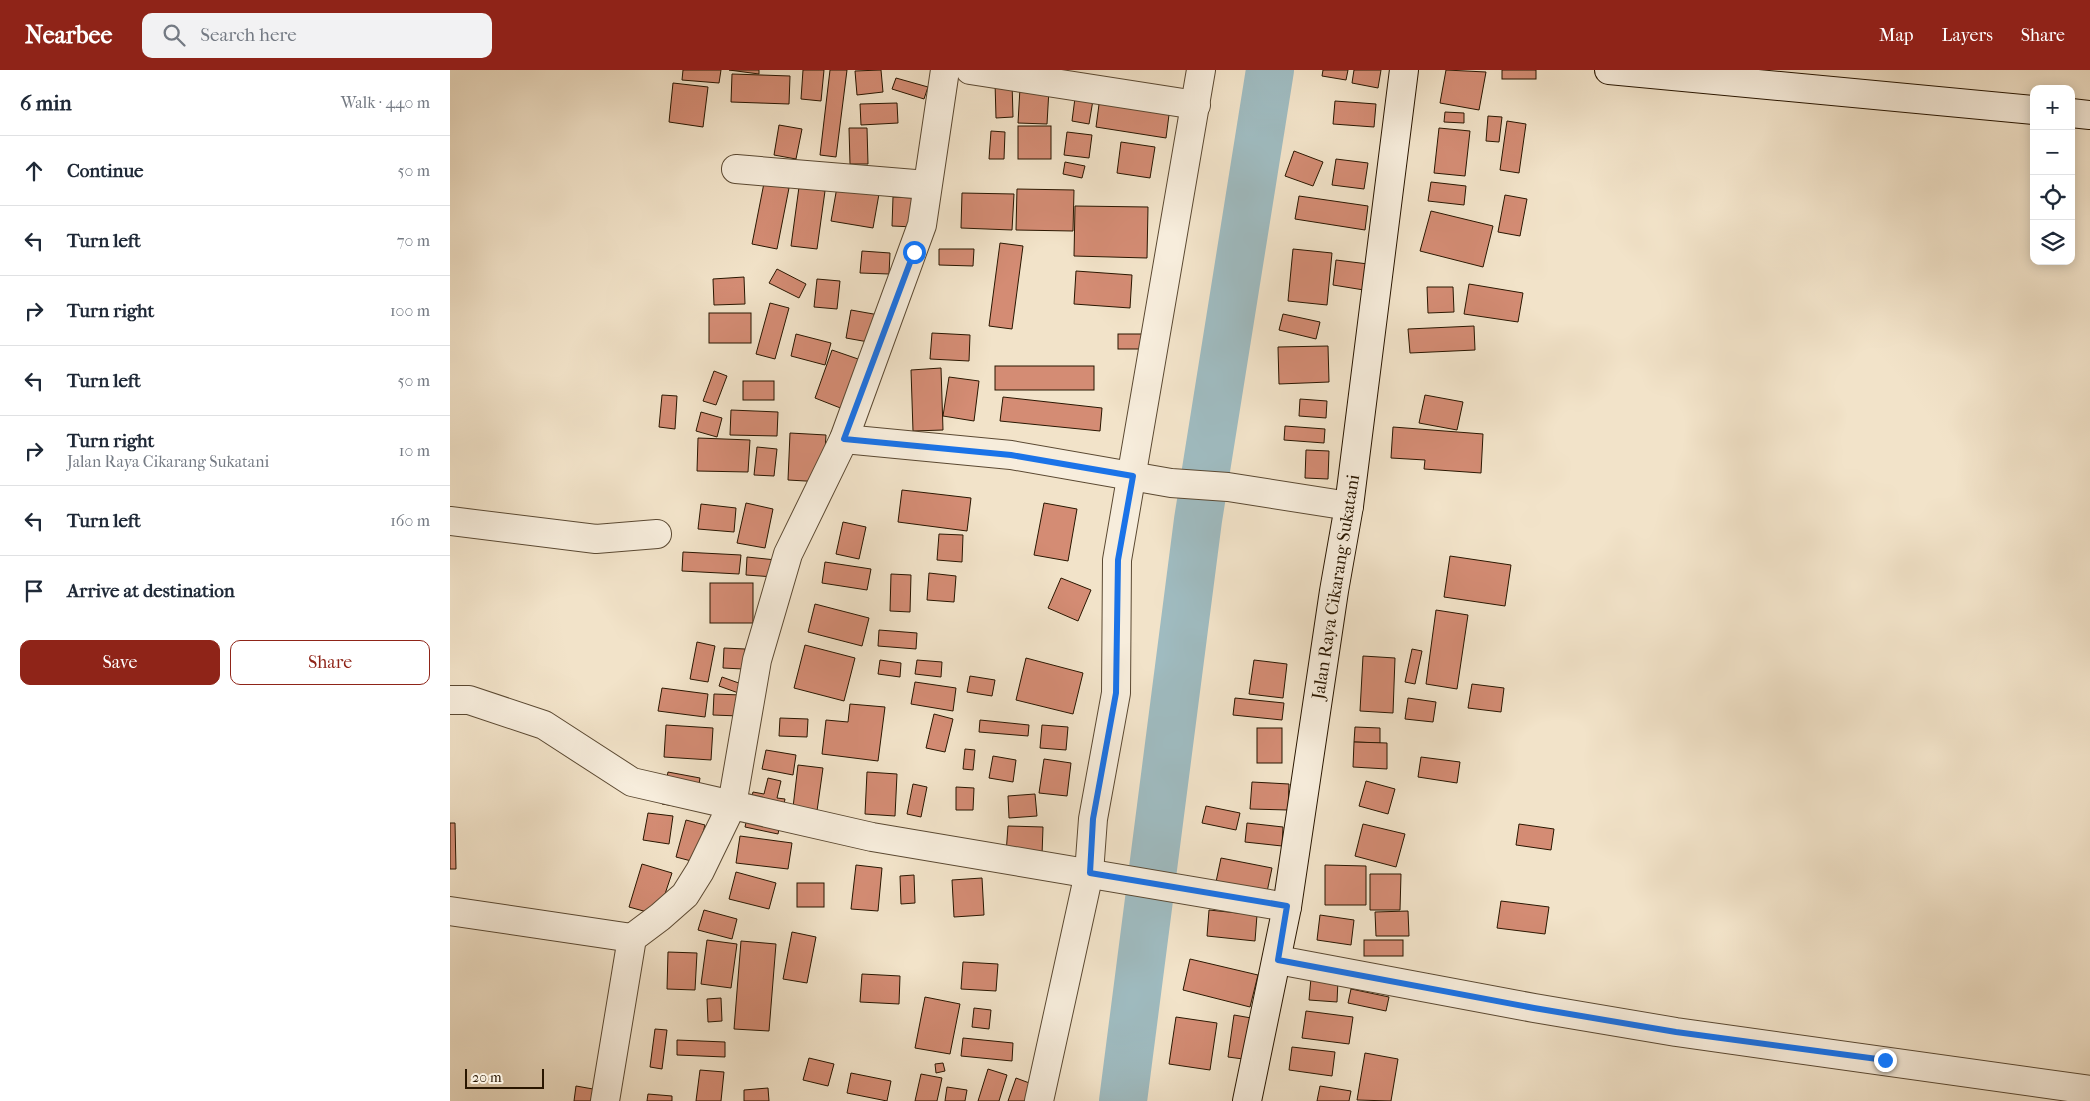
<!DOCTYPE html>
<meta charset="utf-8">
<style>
:root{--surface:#fff;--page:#f2f2f3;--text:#1f2937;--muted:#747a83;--line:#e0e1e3;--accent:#8f2418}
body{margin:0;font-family:"IM FELL French Canon",serif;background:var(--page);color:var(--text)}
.controls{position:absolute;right:15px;top:15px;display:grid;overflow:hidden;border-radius:10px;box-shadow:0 2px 12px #0003}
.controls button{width:45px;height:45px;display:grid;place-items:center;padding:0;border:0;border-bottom:1px solid var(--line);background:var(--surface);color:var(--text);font:25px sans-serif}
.scale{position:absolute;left:15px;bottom:12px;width:79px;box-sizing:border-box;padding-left:5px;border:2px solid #291600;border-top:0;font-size:14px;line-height:18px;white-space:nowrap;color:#291600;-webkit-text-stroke:4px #f7eddc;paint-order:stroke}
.stop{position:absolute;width:15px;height:15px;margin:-11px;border:4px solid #1a73e8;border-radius:50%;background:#fff}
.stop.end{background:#1a73e8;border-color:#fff;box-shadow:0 1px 5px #0008}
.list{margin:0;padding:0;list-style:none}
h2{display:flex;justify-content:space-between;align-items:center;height:65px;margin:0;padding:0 20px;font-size:21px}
h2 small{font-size:16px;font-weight:400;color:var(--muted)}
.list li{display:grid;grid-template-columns:32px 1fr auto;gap:15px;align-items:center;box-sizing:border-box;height:70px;padding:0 20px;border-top:1px solid var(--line)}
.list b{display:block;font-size:19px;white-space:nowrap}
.list p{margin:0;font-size:16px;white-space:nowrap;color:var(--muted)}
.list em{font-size:16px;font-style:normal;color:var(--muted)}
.actions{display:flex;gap:10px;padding:15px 20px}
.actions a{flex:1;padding:11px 0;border:1px solid var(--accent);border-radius:10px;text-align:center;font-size:18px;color:var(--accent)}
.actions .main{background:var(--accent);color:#fff}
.icon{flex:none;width:28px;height:28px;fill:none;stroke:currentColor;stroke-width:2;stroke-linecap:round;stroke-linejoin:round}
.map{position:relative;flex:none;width:1640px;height:1031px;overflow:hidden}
header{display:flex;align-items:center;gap:30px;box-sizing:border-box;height:70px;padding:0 25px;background:var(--accent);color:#fff}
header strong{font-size:24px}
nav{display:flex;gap:28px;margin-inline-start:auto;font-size:18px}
.search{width:350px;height:45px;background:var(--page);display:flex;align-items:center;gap:12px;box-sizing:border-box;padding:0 18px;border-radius:10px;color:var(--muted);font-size:19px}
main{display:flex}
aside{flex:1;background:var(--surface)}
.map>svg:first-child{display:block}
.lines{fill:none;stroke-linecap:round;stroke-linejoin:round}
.river{stroke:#9fbbc0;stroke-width:48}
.building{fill:#d48c74;stroke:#291600}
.street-casing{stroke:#5b4932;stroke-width:30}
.secondary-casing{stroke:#291600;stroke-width:30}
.street{stroke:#f7eddc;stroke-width:28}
.secondary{stroke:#f7eddc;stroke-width:28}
.route{stroke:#1a73e8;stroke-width:6}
.labels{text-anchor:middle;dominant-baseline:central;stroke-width:4.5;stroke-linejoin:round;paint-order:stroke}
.street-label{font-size:18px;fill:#291600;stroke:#f7eddc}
</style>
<header>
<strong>Nearbee</strong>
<div class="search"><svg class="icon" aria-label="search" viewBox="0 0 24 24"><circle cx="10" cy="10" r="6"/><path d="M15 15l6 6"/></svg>Search here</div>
<nav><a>Map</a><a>Layers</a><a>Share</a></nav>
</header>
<main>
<aside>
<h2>6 min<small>Walk · 440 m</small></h2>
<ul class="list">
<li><svg class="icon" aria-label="ahead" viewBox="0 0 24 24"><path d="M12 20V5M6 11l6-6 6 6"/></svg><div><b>Continue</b></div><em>50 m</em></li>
<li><svg class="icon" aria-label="left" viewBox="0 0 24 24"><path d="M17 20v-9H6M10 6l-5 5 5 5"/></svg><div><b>Turn left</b></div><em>70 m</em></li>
<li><svg class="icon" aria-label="right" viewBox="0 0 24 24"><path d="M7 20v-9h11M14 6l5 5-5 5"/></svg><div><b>Turn right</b></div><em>100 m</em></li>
<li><svg class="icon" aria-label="left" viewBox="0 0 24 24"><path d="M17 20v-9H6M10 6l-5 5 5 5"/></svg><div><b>Turn left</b></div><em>50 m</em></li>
<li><svg class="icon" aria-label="right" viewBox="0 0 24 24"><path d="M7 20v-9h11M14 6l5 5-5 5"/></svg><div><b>Turn right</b><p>Jalan Raya Cikarang Sukatani</p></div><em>10 m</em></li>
<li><svg class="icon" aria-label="left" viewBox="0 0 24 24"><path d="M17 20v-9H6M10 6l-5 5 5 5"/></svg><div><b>Turn left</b></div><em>160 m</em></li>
<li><svg class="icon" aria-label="arrive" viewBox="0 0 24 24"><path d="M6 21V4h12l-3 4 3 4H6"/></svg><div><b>Arrive at destination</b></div></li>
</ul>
<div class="actions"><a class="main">Save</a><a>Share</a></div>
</aside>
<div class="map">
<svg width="1640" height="1031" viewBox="0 0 1640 1031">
<rect width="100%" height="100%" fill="#f2e3c9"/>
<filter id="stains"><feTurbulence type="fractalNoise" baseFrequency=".004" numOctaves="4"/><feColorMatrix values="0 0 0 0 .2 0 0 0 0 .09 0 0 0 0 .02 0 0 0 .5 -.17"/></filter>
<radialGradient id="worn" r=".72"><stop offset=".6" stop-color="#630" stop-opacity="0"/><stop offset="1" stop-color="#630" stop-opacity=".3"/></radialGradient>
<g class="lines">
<path class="river" d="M673,1031L748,450L820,0"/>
</g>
<g class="building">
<path d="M233,0H271L269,13L232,10Z"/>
<path d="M279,0H309V4Z"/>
<path d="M353,0H374L371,31L351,29Z"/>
<path d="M380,0H397L386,87L370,85Z"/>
<path d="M431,0L433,22L407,25L405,1Z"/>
<path d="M873,0H898L896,10L872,6Z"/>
<path d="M904,0H931L928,18L902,13Z"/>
<path d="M996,0L1036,2L1029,40L990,33Z"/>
<rect x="1052" y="0" width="34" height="9"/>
<path d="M282,4L340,6L339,34L281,32Z"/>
<path d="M446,8L478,17L474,29L442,19Z"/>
<path d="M545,12H562L563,47L546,48Z"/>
<path d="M223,13L258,17L253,57L219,52Z"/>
<path d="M570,18L599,19L597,54L568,53Z"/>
<path d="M650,27L720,37L716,68L646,57Z"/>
<path d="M625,28L643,30L639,54L622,51Z"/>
<path d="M885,31L926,34L924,57L883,54Z"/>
<path d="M447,33L448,53L411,55L410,34Z"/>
<path d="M995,42L1014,43V53L994,52Z"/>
<path d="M1038,46L1052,47L1049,72L1036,71Z"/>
<path d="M1057,51L1076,54L1069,103L1050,100Z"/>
<path d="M329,55L352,59L346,89L324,85Z"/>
<rect x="568" y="56" width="33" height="33"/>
<path d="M399,58H417L418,94H400Z"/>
<path d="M989,58L1020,61L1015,106L984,103Z"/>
<path d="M541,61L555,62L554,89H539Z"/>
<path d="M617,62L642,65L639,88L614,85Z"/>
<path d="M671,72L705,77L700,108L667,103Z"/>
<path d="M844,81L873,92L863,116L835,106Z"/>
<path d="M886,89L918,93L914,119L882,115Z"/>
<path d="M615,92L635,96L632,108L613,104Z"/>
<path d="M981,112L1016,116L1014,135L978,131Z"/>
<path d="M314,113L339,118L327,179L302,174Z"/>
<path d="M349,117L375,121L367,179L341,176Z"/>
<path d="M387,117L429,124L423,158L381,151Z"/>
<path d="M567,119L624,120L623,161L566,160Z"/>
<path d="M512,123L564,124L562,160L511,158Z"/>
<path d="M1055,125L1077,129L1070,166L1048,162Z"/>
<path d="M849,126L918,136L915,160L845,149Z"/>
<path d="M443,127L464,128V157L442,156Z"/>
<path d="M625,136L698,137L697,188L624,186Z"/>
<path d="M981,141L1043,156L1033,197L970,181Z"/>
<path d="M550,173L573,176L562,259L539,256Z"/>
<path d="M489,179H524L523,196L489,195Z"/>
<path d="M843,179L882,183L877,235L838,231Z"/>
<path d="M412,181L440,183L439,204L410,203Z"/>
<path d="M886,190L918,194L914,220L883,215Z"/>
<path d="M327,199L356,214L349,228L319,213Z"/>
<path d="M626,201L682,205L680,238L624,234Z"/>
<path d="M294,207L295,234L264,235L263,209Z"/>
<path d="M367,209L390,211L387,239L364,237Z"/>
<path d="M1019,214L1073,223L1068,252L1014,244Z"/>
<path d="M977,217H1003L1004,242L978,243Z"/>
<path d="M320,233L339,238L325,289L306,284Z"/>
<path d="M401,240L429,245L424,273L396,268Z"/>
<rect x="259" y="243" width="42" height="30"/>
<path d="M833,244L870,252L866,269L829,260Z"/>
<path d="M1024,256L1025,280L960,283L958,259Z"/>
<path d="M482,263L520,265L519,291L480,289Z"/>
<path d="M346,264L381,273L375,295L341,286Z"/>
<rect x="668" y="264" width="30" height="15"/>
<path d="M878,276L879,312L829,314L828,277Z"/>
<path d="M382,280L411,290L393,339L365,328Z"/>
<rect x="545" y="296" width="99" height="24"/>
<path d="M491,298L493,360L463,361L461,300Z"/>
<path d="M264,301L277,306L266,335L253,331Z"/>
<path d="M499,307L529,311L524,351L493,346Z"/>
<rect x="293" y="311" width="31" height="19"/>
<path d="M212,325L227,326L225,359L209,357Z"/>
<path d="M975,325L1013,332L1007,360L969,353Z"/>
<path d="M553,327L652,338L650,361L550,351Z"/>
<path d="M850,329L877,331L876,348L849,346Z"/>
<path d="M281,340L328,342L327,366L280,365Z"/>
<path d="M251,342L272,348L267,367L246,361Z"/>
<path d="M835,356L875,359L874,373L834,370Z"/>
<path d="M943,357L1033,364L1031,403L974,399L975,390L941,388Z"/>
<path d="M340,363L376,365L373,412L338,410Z"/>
<path d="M248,368L300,370L298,402L247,401Z"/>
<path d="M307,377L327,379L324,406L304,405Z"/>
<path d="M856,380L879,381L878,409L855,408Z"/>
<path d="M452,420L521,428L517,461L448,452Z"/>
<path d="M296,433L323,439L315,478L287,473Z"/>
<path d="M594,433L627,439L618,491L584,485Z"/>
<path d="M251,434L286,438L284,462L248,459Z"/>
<path d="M393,452L416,457L409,489L386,484Z"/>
<path d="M489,464L513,465L512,492L487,490Z"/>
<path d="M233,482L291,485L289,504L232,501Z"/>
<path d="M1000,486L1061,495L1055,536L994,527Z"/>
<path d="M297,487L326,490L324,507L296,505Z"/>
<path d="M375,492L421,499L417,520L372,513Z"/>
<path d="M479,503L506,506L504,532L477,530Z"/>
<path d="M441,504L461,505L460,542L440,541Z"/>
<path d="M611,508L641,520L628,551L598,538Z"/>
<rect x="260" y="513" width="43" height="40"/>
<path d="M365,534L419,548L412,576L358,562Z"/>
<path d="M986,540L1018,545L1007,619L976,614Z"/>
<path d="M429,560L467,563L466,579L428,576Z"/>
<path d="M247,572L265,576L258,612L240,609Z"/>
<path d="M355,575L405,588L394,631L344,618Z"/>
<path d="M274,578L295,579L293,599L273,598Z"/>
<path d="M962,579L972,581L965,614L955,612Z"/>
<path d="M913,586L945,588L943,643L910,641Z"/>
<path d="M576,588L633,603L623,644L566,630Z"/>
<path d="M430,590L451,593L450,607L428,604Z"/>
<path d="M467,590L492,592L491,607L465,604Z"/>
<path d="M804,590L837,594L833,628L799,624Z"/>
<path d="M520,606L545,610L542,626L517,622Z"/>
<path d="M272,607L297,616L294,625L269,616Z"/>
<path d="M465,612L506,618L503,641L461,634Z"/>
<path d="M1022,614L1054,618L1051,642L1018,638Z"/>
<path d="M212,618L258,624L255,647L208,641Z"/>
<path d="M264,624L291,625L289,646L263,645Z"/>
<path d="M785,628L834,633L832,650L783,645Z"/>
<path d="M958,628L986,632L983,652L955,649Z"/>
<path d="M400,634L435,637L428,691L372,684L376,650L398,652Z"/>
<path d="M484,644L503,649L495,682L476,678Z"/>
<path d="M330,648L358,649L357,667L329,666Z"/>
<path d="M530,650L579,655L578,666L529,662Z"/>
<path d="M216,655L263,658L261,690L214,687Z"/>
<path d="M592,655L618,657L616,680L590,678Z"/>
<path d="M905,657L930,658V673L904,672Z"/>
<rect x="807" y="658" width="25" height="35"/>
<path d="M904,672L937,673V699L903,697Z"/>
<path d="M515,679L525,680L523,700L513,699Z"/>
<path d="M316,680L346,685L343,705L312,699Z"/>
<path d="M543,686L566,690L563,712L539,708Z"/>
<path d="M971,687L1010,692L1007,713L968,707Z"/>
<path d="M594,689L621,693L617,726L589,723Z"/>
<path d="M348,695L373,698L366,748L342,746Z"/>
<path d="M218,702L250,708L245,739L212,734Z"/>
<path d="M417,702L447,704L445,746L415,744Z"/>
<path d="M318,708L331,711L327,728L335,729L328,764L295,757L303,722L314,724Z"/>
<path d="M916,711L945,719L938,744L909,736Z"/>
<path d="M802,712L839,714L838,740L800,739Z"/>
<path d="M463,714L477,717L471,747L457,744Z"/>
<path d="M506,717L524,718L523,740H506Z"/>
<path d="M585,724L587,746L559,748L558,726Z"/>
<path d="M756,736L790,743L786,760L752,753Z"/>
<path d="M198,743L223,746L219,774L193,770Z"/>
<path d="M236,750L255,755L245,792L226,787Z"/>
<path d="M0,753H5L6,799H0Z"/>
<path d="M797,753L833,757L832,776L795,772Z"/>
<path d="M913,754L955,764L946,797L905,786Z"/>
<path d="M1069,754L1104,759L1101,780L1066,775Z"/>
<path d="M558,756L593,757L592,785L556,784Z"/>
<path d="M290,766L342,773L338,799L286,793Z"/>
<path d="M771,788L822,798L817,822L766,812Z"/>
<path d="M192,794L222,803L208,845L179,837Z"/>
<path d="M406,795L432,798L428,841L401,839Z"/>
<path d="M875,795L916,796V835H875Z"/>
<path d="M286,802L326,813L319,839L279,829Z"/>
<path d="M920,804H951L950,840H920Z"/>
<path d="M464,805L465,833L451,834L450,806Z"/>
<path d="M532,808L534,845L504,847L502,810Z"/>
<rect x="347" y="813" width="27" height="24"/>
<path d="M1051,831L1099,837L1095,864L1047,858Z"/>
<path d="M254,840L287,849L282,869L248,860Z"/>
<path d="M759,840L807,845L805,871L757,866Z"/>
<path d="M958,841L959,866H926L925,842Z"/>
<path d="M870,845L904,850L901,875L867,870Z"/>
<path d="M342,862L366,867L357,913L333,909Z"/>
<path d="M257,870L287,874L281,918L251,914Z"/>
<rect x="914" y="870" width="39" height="16"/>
<path d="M291,871L326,874L319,961L284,959Z"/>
<path d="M218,882L247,883L245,920L217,919Z"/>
<path d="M740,889L808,905L800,937L733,920Z"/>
<path d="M513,892L548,894L546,921L511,919Z"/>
<path d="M412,904L450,906L449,934L410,932Z"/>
<path d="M861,908L888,910L887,932L859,930Z"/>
<path d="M901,919L939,927L936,941L898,933Z"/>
<path d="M475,927L510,934L500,984L465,978Z"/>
<path d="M271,928L272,951L258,952L257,929Z"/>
<path d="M524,938L541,940L539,959L522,957Z"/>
<path d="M856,941L903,947L899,974L852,968Z"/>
<path d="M784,945L807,949L801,990L778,987Z"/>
<path d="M726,947L767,953L760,1000L719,994Z"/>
<path d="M205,959L217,960L212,999L200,997Z"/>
<path d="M513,968L563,973L562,991L511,986Z"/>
<path d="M227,970L275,972V987L227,985Z"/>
<path d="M842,977L885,982L882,1006L839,1000Z"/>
<path d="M915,983L948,989L941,1031L907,1030Z"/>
<path d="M359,988L384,994L378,1016L353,1010Z"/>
<path d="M493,993L495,1001L486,1003L485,994Z"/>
<path d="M538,999L557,1005L549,1031H528Z"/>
<path d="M250,1000L274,1002L271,1031H246Z"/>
<path d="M401,1003L441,1011L437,1031L397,1023Z"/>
<path d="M471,1004L492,1008L487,1031H465Z"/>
<path d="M566,1008L590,1017L585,1031H558Z"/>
<path d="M126,1016L143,1019L141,1031H124Z"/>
<path d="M870,1016L901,1021L899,1031H867Z"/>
<path d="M497,1017L517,1020L515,1031H495Z"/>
<path d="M318,1018L319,1031H294V1020Z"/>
<path d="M198,1024L222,1026V1031H197Z"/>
</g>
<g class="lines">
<defs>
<g id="street">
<path d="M520,0L746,35"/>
<path d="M286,99L477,115"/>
<path d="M394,369L561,385L721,413L778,417L899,436"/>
<path d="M0,451L146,469L207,464"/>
<path d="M0,630H19L94,655L182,712L422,767L837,837"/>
<path d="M0,841L182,868"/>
<path d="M828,890L1084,938L1226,962L1640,1020"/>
<path d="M155,1031L182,868L210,847L235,825L250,801L282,735L307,590L338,484L394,369L472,155L495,0"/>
<path d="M589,1031L639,803L643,749L666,623L667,490L751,0"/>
</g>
<g id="secondary">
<path d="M1159,0L1584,40"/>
<path d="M1621,43L1640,45"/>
<path d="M797,1031L837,837L884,521L899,436L954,0"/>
</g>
</defs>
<use href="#street" class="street-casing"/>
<use href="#secondary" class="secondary-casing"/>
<use href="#street" class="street"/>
<use href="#secondary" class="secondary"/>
</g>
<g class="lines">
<path class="route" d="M464,182L394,369L561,385L683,406L668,490L666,623L643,749L640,803L837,836L828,890L1084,938L1226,962L1435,990"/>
</g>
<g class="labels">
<g class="street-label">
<text transform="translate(886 517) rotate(-81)">Jalan Raya Cikarang Sukatani</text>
</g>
</g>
<rect width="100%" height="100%" filter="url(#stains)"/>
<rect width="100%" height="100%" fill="url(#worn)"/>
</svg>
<div class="controls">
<button>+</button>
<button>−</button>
<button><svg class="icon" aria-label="locate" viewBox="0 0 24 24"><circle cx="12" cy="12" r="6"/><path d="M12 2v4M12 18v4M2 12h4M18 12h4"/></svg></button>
<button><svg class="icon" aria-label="layers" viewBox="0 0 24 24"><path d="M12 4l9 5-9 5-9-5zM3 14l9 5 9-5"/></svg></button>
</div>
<div class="scale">20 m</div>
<div class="stop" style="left:464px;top:182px"></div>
<div class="stop end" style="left:1435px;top:990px"></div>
</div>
</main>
